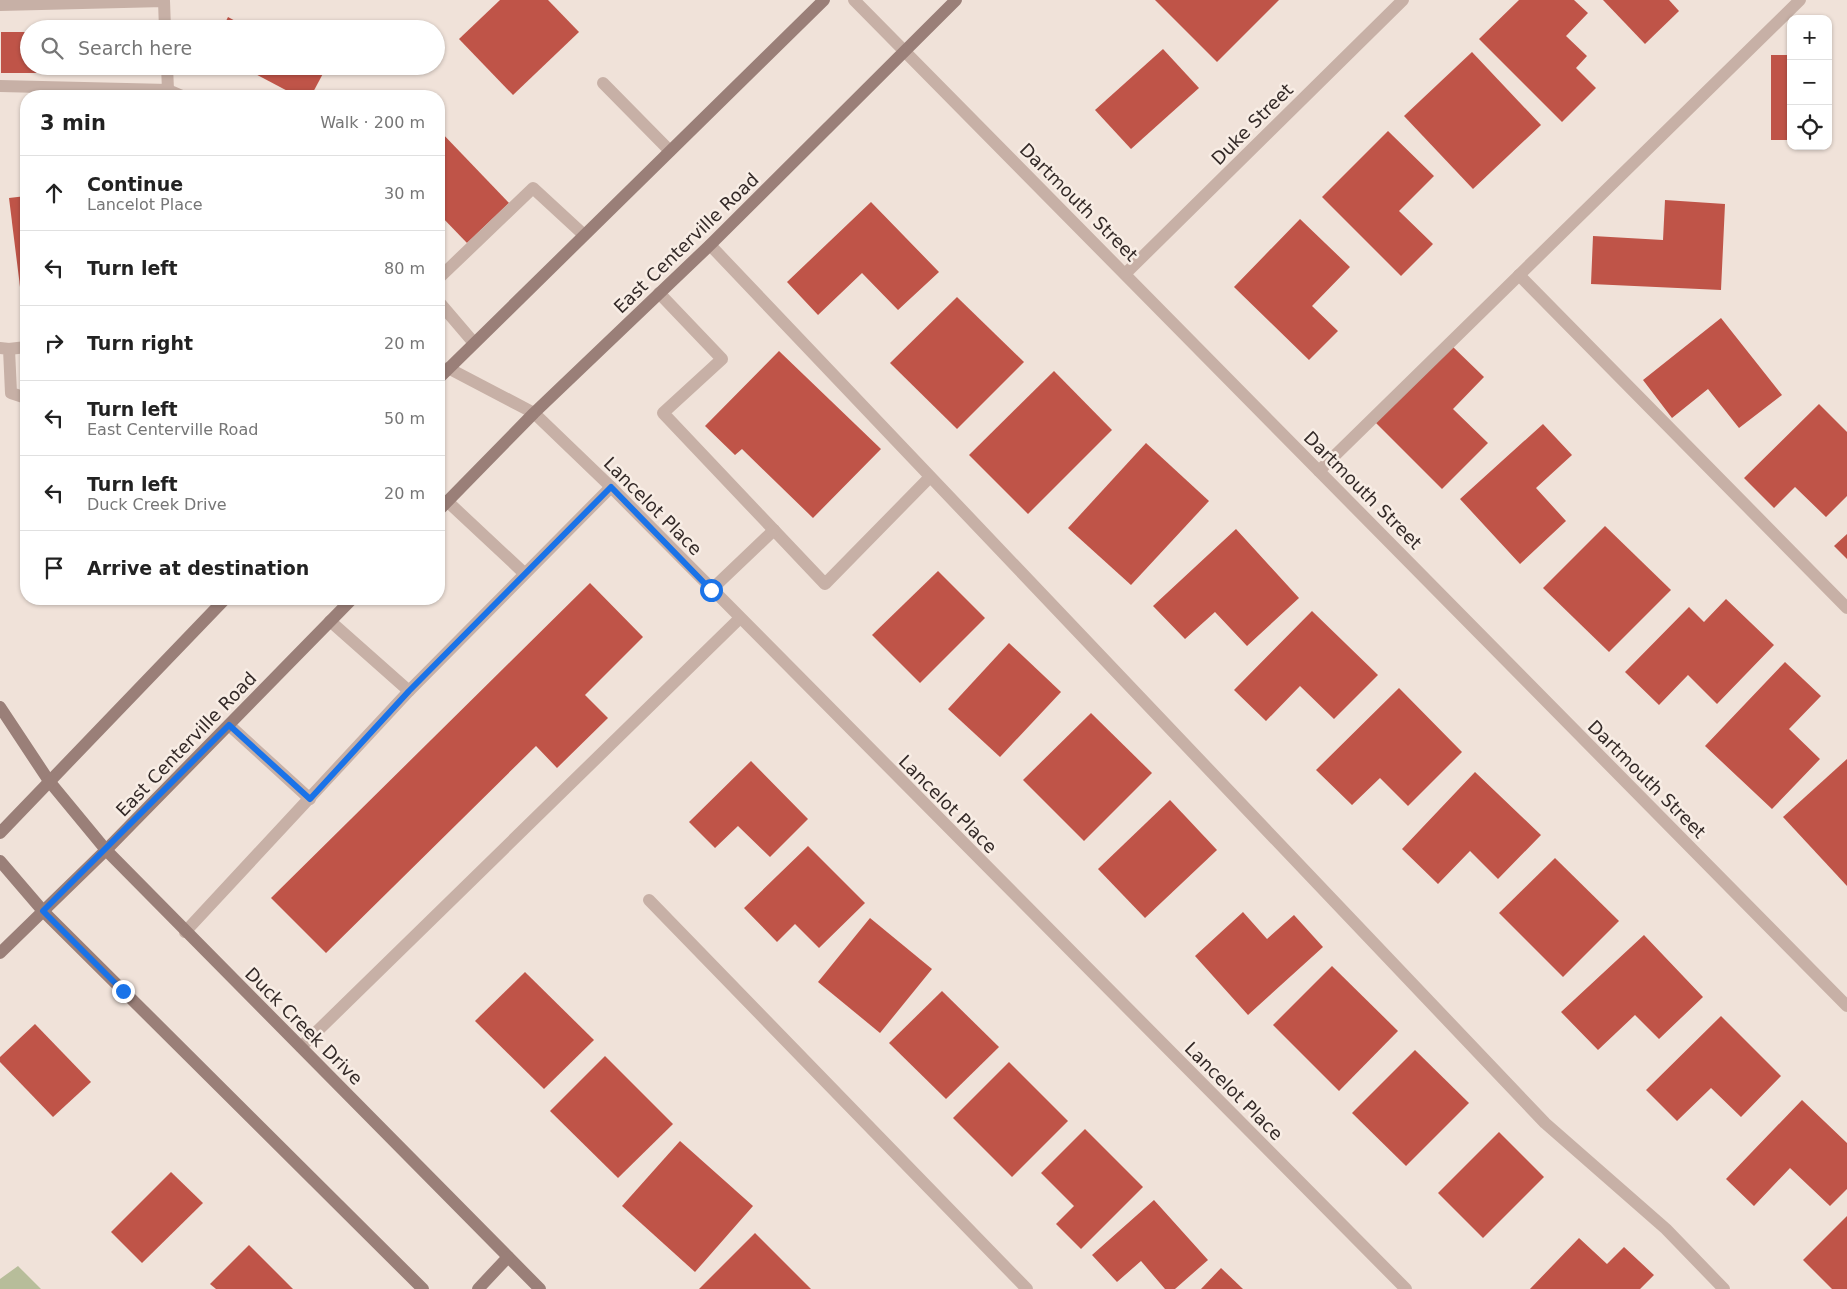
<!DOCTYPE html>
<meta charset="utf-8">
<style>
:root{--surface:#fff;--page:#f2f2f2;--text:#222;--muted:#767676;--line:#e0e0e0}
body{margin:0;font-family:"DejaVu Sans",sans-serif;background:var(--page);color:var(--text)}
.controls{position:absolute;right:15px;top:15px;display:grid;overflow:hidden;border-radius:10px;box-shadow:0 1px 4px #0004}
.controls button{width:45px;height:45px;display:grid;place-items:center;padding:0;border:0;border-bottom:1px solid var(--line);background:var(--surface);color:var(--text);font:25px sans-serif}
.stop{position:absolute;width:15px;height:15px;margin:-11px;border:4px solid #1a73e8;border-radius:50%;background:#fff}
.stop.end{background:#1a73e8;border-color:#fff;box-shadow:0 1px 5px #0008}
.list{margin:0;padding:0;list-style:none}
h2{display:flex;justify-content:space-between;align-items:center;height:65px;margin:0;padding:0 20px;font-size:21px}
h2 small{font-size:16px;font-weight:400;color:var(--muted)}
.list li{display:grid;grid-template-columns:32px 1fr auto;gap:15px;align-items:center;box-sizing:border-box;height:75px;padding:0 20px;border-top:1px solid var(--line)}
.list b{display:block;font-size:19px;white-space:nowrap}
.list p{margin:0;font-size:16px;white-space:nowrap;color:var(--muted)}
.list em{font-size:16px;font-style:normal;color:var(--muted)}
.icon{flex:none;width:28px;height:28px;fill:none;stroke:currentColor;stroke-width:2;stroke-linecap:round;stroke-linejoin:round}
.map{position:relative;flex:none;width:1847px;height:1289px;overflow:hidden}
.search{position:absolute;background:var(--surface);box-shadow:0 1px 4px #0004;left:20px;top:20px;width:425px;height:55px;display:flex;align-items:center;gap:12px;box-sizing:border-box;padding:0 18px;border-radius:28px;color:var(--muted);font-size:19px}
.panel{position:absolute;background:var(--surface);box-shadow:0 1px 4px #0004;left:20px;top:90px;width:425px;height:515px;border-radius:20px}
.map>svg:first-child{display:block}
.green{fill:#b7bd9a}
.building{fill:#bf5448}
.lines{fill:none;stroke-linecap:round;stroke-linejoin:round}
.service{stroke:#c7b0a6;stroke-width:12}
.minor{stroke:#c7b0a6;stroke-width:12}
.secondary{stroke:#9a7f78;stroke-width:12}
.route{stroke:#1a73e8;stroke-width:6}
.labels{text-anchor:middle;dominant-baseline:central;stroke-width:5;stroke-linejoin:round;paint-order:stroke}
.street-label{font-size:18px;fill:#332927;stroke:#f8ede5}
</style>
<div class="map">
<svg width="1847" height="1289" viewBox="0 0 1847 1289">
<rect width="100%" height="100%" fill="#f0e2d9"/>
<path class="green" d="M18,1266L41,1289H42H0V1279Z"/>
<g class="building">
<path d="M500,0H548L579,32L513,95L459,39Z"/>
<path d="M1155,0H1279L1217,62Z"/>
<path d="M1519,0H1574L1588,13L1566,36L1587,56L1576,68L1596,88L1562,122L1479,39Z"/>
<path d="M1603,0H1669L1679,11L1645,44Z"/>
<path d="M228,17L250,29H222Z"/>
<path d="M1,32H29V66H116V73H1Z"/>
<path d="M1163,49L1199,88L1131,149L1095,110Z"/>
<path d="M1472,52L1541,125L1473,189L1404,116Z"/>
<rect x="1771" y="55" width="20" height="85"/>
<path d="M240,66H322L326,68L311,96H297Z"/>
<path d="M439,130L509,203L467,243L439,214Z"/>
<path d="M1388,131L1434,176L1399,211L1433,244L1401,276L1322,197Z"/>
<path d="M26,196V311H23L9,198Z"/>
<path d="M1665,200L1725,204L1721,290L1591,284L1593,236L1663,240Z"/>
<path d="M871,202L939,272L898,310L862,273L818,315L787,282Z"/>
<path d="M1300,219L1350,267L1312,306L1338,331L1309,360L1234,287Z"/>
<path d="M957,297L1024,362L957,429L890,363Z"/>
<path d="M1721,318L1782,395L1739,428L1708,389L1672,418L1643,380Z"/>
<path d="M1451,345L1484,377L1453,409L1488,443L1442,489L1375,422Z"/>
<path d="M779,351L881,449L813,518L742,449L735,455L705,426Z"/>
<path d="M1054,371L1112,430L1028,514L969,455Z"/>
<path d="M1819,404L1847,432V496L1826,517L1795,487L1774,508L1744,478Z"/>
<path d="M1543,424L1572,455L1536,488L1566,521L1520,564L1460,499Z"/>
<path d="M1146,443L1209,501L1131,585L1068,528Z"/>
<path d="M1605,526L1671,590L1609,652L1543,588Z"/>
<path d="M1236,529L1299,598L1247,646L1215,612L1185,639L1153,606Z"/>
<path d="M1847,534V559L1834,546Z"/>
<path d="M938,571L985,618L920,683L872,635Z"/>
<path d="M590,583L643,637L585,695L608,718L557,768L536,746L326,953L271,898Z"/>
<path d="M1726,599L1774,645L1717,704L1688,675L1659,705L1625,672L1689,607L1704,622Z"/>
<path d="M1312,611L1378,675L1334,719L1300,686L1266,721L1234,690Z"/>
<path d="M1009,643L1061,692L1000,757L948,709Z"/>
<path d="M1785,662L1821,696L1789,729L1820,759L1772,809L1705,746Z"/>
<path d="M1399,688L1462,752L1408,806L1380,778L1352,805L1316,770Z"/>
<path d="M1091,713L1152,773L1084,841L1023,780Z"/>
<path d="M1847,759V886L1783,817Z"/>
<path d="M751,761L808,819L770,857L738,826L715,848L689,822Z"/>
<path d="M1475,772L1541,835L1498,879L1470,851L1438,884L1402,849Z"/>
<path d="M1170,800L1217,850L1145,918L1098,869Z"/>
<path d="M808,846L865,903L819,948L795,924L777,942L744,908Z"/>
<path d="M1555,858L1619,921L1563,977L1499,913Z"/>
<path d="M1243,912L1267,939L1294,915L1323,947L1248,1015L1195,956Z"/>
<path d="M870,918L932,969L880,1033L818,982Z"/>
<path d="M1644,935L1703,997L1659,1039L1635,1015L1598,1050L1561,1012Z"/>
<path d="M1332,966L1398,1031L1339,1091L1273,1025Z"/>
<path d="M525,972L594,1040L544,1089L475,1021Z"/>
<path d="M942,991L999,1047L946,1099L889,1043Z"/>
<path d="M1721,1016L1781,1076L1741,1117L1711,1088L1677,1121L1646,1090Z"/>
<path d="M35,1024L91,1082L53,1117L0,1062V1057Z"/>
<path d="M1415,1050L1469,1103L1406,1166L1352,1113Z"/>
<path d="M605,1056L673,1124L618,1178L550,1111Z"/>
<path d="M1009,1062L1068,1121L1012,1177L953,1118Z"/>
<path d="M1802,1100L1847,1143V1189L1830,1206L1790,1168L1754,1206L1726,1179Z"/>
<path d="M1085,1129L1143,1187L1081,1249L1056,1224L1074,1206L1041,1173Z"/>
<path d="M1499,1132L1544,1177L1483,1238L1438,1193Z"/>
<path d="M680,1141L753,1206L695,1272L622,1206Z"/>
<path d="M171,1172L203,1203L142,1263L111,1232Z"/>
<path d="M1154,1200L1208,1260L1175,1289H1165L1141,1261L1117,1282L1092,1255Z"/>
<path d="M1847,1216V1289H1832L1803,1260Z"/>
<path d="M755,1233L811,1289H699Z"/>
<path d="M1579,1238L1607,1264L1624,1247L1654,1275L1640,1289H1530Z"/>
<path d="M249,1245L293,1289H216L210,1284Z"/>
<path d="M1221,1268L1243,1289H1201Z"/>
</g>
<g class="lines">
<g class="service">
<path d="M0,5L164,1L165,29"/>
<path d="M603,83L670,151"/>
<path d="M0,86L168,90L167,66"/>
<path d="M168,90L182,96"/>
<path d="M710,245L1545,1123L1666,1229L1724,1289"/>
<path d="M1519,275L1847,608"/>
<path d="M439,278L533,188L584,235"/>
<path d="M659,293L722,359L663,413L825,584L930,477"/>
<path d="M439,302L474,343"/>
<path d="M0,348L9,349L11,393L26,398"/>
<path d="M9,349L26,347"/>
<path d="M1319,471L1800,0"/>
<path d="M447,501L524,573"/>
<path d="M711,590L774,530"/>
<path d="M330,621L409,691"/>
<path d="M229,725L310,799"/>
<path d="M649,900L1027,1289"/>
<path d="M185,932L409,691L611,487"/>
<path d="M301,1047L739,619"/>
</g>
<g class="minor">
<path d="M854,0L1847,1006"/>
<path d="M1126,273L1403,0"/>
<path d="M448,368L534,413L611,487L1406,1289"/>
</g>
<g class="secondary">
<path d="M439,378L824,0"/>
<path d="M439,510L534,413L710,245L956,0"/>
<path d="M0,707L49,781L106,850L540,1289"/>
<path d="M0,833L225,599"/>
<path d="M0,861L43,911L423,1289"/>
<path d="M0,953L106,850L352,599"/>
<path d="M478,1289L508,1257"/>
</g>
</g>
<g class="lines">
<path class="route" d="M123,991L43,911L229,725L310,799L409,691L611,487L711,590"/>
</g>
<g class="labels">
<g class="street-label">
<text transform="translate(1252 124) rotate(-45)">Duke Street</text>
<text transform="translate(1079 202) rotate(45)">Dartmouth Street</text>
<text transform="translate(686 243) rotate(-44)">East Centerville Road</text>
<text transform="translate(1363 490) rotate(45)">Dartmouth Street</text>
<text transform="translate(653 506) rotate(45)">Lancelot Place</text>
<text transform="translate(186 744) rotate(-46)">East Centerville Road</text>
<text transform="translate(1647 779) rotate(45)">Dartmouth Street</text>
<text transform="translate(948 804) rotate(45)">Lancelot Place</text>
<text transform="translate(304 1026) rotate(45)">Duck Creek Drive</text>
<text transform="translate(1234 1091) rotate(45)">Lancelot Place</text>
</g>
</g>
</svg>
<div class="controls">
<button>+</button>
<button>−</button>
<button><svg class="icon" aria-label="locate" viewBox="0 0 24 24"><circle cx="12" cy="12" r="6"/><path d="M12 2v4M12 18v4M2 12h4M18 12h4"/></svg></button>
</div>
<div class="stop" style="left:711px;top:590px"></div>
<div class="stop end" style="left:123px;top:991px"></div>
<div class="search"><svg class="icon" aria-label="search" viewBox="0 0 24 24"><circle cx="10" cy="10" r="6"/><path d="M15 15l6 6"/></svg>Search here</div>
<section class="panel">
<h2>3 min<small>Walk · 200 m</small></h2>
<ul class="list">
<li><svg class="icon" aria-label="ahead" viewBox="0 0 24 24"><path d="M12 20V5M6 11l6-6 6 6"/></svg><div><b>Continue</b><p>Lancelot Place</p></div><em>30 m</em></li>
<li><svg class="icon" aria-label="left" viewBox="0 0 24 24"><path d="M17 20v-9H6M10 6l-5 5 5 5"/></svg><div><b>Turn left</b></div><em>80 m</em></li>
<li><svg class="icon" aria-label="right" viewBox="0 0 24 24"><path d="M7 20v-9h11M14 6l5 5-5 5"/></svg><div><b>Turn right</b></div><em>20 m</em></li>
<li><svg class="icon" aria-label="left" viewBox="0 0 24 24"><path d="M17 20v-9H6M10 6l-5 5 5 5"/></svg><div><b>Turn left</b><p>East Centerville Road</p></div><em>50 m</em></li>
<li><svg class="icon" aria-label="left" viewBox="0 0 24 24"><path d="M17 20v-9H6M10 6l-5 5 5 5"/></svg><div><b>Turn left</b><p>Duck Creek Drive</p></div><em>20 m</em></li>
<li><svg class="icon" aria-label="arrive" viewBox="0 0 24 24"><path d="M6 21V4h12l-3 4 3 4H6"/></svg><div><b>Arrive at destination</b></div></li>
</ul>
</section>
</div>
